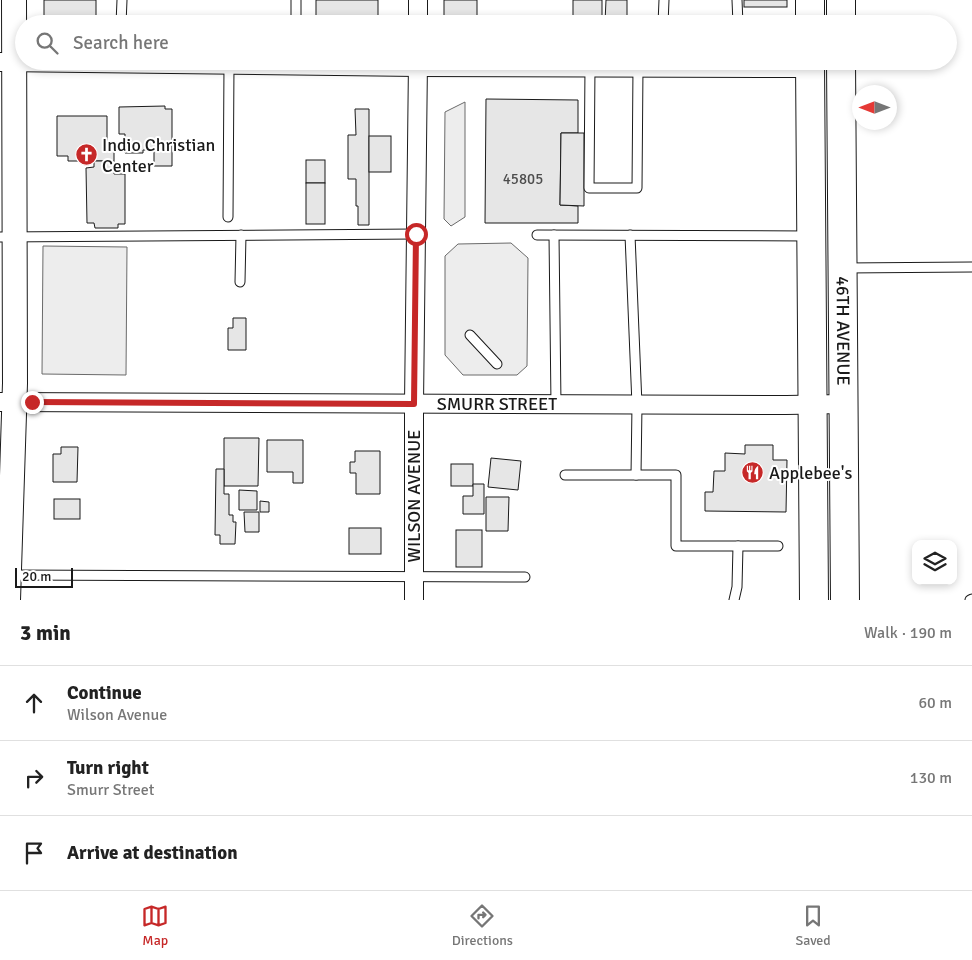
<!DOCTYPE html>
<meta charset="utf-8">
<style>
:root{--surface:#fff;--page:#f2f2f2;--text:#222;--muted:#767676;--line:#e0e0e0;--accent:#c62828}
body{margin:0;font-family:Signika,sans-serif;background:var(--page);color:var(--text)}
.controls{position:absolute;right:15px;bottom:15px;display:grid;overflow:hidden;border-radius:10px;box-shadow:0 2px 8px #0003}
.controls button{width:45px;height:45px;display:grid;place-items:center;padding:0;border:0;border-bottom:1px solid var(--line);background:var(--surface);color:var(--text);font:25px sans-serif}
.compass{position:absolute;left:852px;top:85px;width:45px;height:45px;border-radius:50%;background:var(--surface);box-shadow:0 2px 8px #0003;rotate:270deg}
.scale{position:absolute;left:15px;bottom:12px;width:58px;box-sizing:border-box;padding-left:5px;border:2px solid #1a1a1a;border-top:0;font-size:14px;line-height:18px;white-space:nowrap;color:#1a1a1a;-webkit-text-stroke:4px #fff;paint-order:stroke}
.stop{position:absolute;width:15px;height:15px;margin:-11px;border:4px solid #c62828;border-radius:50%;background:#fff}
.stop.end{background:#c62828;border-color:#fff;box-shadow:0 1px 5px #0008}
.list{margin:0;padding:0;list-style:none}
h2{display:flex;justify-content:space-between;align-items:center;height:65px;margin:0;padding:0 20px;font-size:21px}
h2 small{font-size:16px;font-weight:400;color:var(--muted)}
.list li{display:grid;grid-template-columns:32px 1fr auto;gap:15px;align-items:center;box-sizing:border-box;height:75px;padding:0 20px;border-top:1px solid var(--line)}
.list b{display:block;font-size:19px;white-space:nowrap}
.list p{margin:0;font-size:16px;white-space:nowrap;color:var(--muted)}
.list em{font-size:16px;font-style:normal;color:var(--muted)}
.icon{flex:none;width:28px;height:28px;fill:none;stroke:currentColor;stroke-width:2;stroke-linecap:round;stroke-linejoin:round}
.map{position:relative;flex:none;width:972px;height:600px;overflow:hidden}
.search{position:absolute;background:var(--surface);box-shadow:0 2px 8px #0003;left:15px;right:15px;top:15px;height:55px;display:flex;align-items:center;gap:12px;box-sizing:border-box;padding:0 18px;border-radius:28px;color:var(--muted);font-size:19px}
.sheet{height:290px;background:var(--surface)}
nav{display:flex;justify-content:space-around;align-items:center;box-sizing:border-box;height:70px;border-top:1px solid var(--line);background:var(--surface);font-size:14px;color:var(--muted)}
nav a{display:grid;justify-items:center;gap:2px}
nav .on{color:var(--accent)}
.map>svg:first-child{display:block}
.built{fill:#ededed;stroke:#6a6a6a}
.building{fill:#e6e6e6;stroke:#1a1a1a}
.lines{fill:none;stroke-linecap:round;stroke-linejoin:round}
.lane-casing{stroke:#1a1a1a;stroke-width:11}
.street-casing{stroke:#1a1a1a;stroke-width:20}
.secondary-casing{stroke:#1a1a1a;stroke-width:26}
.primary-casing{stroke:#1a1a1a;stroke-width:30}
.lane{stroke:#fff;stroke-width:9}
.street{stroke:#fff;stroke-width:18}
.secondary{stroke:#fff;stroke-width:24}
.primary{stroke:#fff;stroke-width:28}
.route{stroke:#c62828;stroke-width:6}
.labels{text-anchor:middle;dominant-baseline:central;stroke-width:4;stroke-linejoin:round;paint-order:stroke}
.number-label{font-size:15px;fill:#4d4d4d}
.poi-label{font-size:18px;fill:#1a1a1a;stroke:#fff;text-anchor:start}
.street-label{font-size:18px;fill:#1a1a1a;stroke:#fff}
</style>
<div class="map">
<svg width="972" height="600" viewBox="0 0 972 600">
<rect width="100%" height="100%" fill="#fff"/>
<g class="built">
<path d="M465,102V217L451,226L444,219L445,112Z"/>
<path d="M511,243L528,258L527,366L517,375H463L445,355V256L458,244Z"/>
<path d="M43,246L127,247L126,375L42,374Z"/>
</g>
<g class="building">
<rect x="44" y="0" width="52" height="24"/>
<rect x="316" y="0" width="62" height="24"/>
<rect x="444" y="0" width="33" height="24"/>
<rect x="573" y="0" width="29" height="24"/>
<path d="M606,0H627V22H605Z"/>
<rect x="744" y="0" width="43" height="7"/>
<path d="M486,99L578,100V133H561L560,205L578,206V223H485Z"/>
<path d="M165,106V109H172V166H154V150H143V153H125V134H119V107Z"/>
<path d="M355,109H369V225H358V206H356V179H348V135H356Z"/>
<path d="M57,116H107V145H114V161H68V156H57Z"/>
<path d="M561,133H584V206L560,205Z"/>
<rect x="369" y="136" width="22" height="36"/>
<rect x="306" y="160" width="19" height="23"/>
<path d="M94,161H114V174H125V224H118V228H95L94,223H87L86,168L94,167Z"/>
<rect x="306" y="183" width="19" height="41"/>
<path d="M233,318H246V350H228V328H233Z"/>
<path d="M224,438H259L258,486H224Z"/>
<path d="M267,440H303V483H293V472H267Z"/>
<path d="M745,445H773V460H787L786,512L705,511V492H713L714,471H725V453L745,454Z"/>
<path d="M61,447H78L77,482H53V454H61Z"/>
<path d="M355,451H380V494H356V473H350V462H355Z"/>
<path d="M491,458L521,461L518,490L488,487Z"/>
<rect x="451" y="464" width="22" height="22"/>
<path d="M216,469H224V494H229V515H233V522H236L235,544H220V535H215Z"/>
<path d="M473,484H484V514H463V496H473Z"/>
<path d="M239,490L257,491V510H239Z"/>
<path d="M486,497H509L508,531H486Z"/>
<rect x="54" y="499" width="26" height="20"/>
<path d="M260,501L269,502V512H260Z"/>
<path d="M244,512H259V532H245Z"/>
<rect x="349" y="528" width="32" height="26"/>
<rect x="456" y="530" width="26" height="37"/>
</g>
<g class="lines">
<defs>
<g id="lane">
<path d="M296,0V24"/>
<path d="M737,0L738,24"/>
<path d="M121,24L122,0"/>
<path d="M663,24L664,0"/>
<path d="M590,67L589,188H637L638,67"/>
<path d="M228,217L229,65"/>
<path d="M537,235L809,236"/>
<path d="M554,235L556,404"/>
<path d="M630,235L637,405L636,475"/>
<path d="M0,237L416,234"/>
<path d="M845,268L972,267"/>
<path d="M240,282L241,235"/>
<path d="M470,335L497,364"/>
<path d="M565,475H676V546H778"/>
<path d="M10,575L525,577"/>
<path d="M734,600L737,587L738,546"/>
<path d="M970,600L972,599"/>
</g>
<g id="street">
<path d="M418,24V0"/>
<path d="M0,62L418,67L810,68"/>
<path d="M0,402L786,405L844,404"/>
<path d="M414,600V404L418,61"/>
</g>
<path id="secondary" d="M8,600L15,383L14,0"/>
<g id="primary">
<path d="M841,0V24"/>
<path d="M810,24V0"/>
<path d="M810,61L814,600"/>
<path id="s1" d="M841,61L845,600"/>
</g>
</defs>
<use href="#lane" class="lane-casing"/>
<use href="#street" class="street-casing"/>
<use href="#secondary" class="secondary-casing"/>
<use href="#primary" class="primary-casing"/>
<use href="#lane" class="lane"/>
<use href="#street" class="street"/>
<use href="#secondary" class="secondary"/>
<use href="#primary" class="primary"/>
</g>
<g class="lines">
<path class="route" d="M32,402L414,404L416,234"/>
</g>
<defs>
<symbol id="church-disc" viewBox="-11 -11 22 22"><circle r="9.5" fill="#c62828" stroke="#fff"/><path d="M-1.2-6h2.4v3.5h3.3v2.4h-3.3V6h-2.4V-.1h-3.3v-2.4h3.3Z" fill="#fff"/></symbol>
<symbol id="restaurant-disc" viewBox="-11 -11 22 22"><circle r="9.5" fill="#c62828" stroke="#fff"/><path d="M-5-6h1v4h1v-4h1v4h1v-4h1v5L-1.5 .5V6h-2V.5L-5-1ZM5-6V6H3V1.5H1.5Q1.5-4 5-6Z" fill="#fff"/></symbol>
</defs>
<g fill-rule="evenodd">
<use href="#church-disc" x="74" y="142" width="25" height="25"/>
<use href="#restaurant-disc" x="740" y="460" width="25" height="25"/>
</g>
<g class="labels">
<g class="number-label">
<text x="523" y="179">45805</text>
</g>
<g class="poi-label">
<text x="102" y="145">Indio Christian<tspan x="102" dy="21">Center</tspan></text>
<text x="769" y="473">Applebee's</text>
</g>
<g class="street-label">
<text stroke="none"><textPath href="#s1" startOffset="270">46TH AVENUE</textPath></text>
<text x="497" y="404">SMURR STREET</text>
<text transform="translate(414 496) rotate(-90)">WILSON AVENUE</text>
</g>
</g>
</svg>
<div class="controls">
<button><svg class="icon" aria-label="layers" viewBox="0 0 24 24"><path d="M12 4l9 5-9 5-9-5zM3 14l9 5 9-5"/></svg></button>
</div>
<svg class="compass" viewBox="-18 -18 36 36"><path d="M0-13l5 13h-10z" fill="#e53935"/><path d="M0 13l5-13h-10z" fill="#767676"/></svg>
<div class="scale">20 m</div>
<div class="stop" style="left:416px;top:234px"></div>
<div class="stop end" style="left:32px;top:402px"></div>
<div class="search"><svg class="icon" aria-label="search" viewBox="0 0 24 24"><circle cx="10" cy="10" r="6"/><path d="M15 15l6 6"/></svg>Search here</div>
</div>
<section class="sheet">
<h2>3 min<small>Walk · 190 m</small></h2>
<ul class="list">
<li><svg class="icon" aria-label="ahead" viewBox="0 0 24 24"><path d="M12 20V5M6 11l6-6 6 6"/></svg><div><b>Continue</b><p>Wilson Avenue</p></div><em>60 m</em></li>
<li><svg class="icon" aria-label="right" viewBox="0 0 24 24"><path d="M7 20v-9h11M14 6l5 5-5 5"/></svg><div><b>Turn right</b><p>Smurr Street</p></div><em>130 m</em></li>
<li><svg class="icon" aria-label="arrive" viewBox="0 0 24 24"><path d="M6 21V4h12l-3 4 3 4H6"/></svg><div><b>Arrive at destination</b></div></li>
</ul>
</section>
<nav>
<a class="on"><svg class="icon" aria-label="map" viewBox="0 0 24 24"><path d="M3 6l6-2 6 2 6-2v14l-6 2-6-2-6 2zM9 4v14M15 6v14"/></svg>Map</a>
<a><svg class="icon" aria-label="directions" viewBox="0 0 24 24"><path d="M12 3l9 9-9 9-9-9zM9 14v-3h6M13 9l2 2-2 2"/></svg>Directions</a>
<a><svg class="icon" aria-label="saved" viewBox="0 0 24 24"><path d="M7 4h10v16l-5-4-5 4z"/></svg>Saved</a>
</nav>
